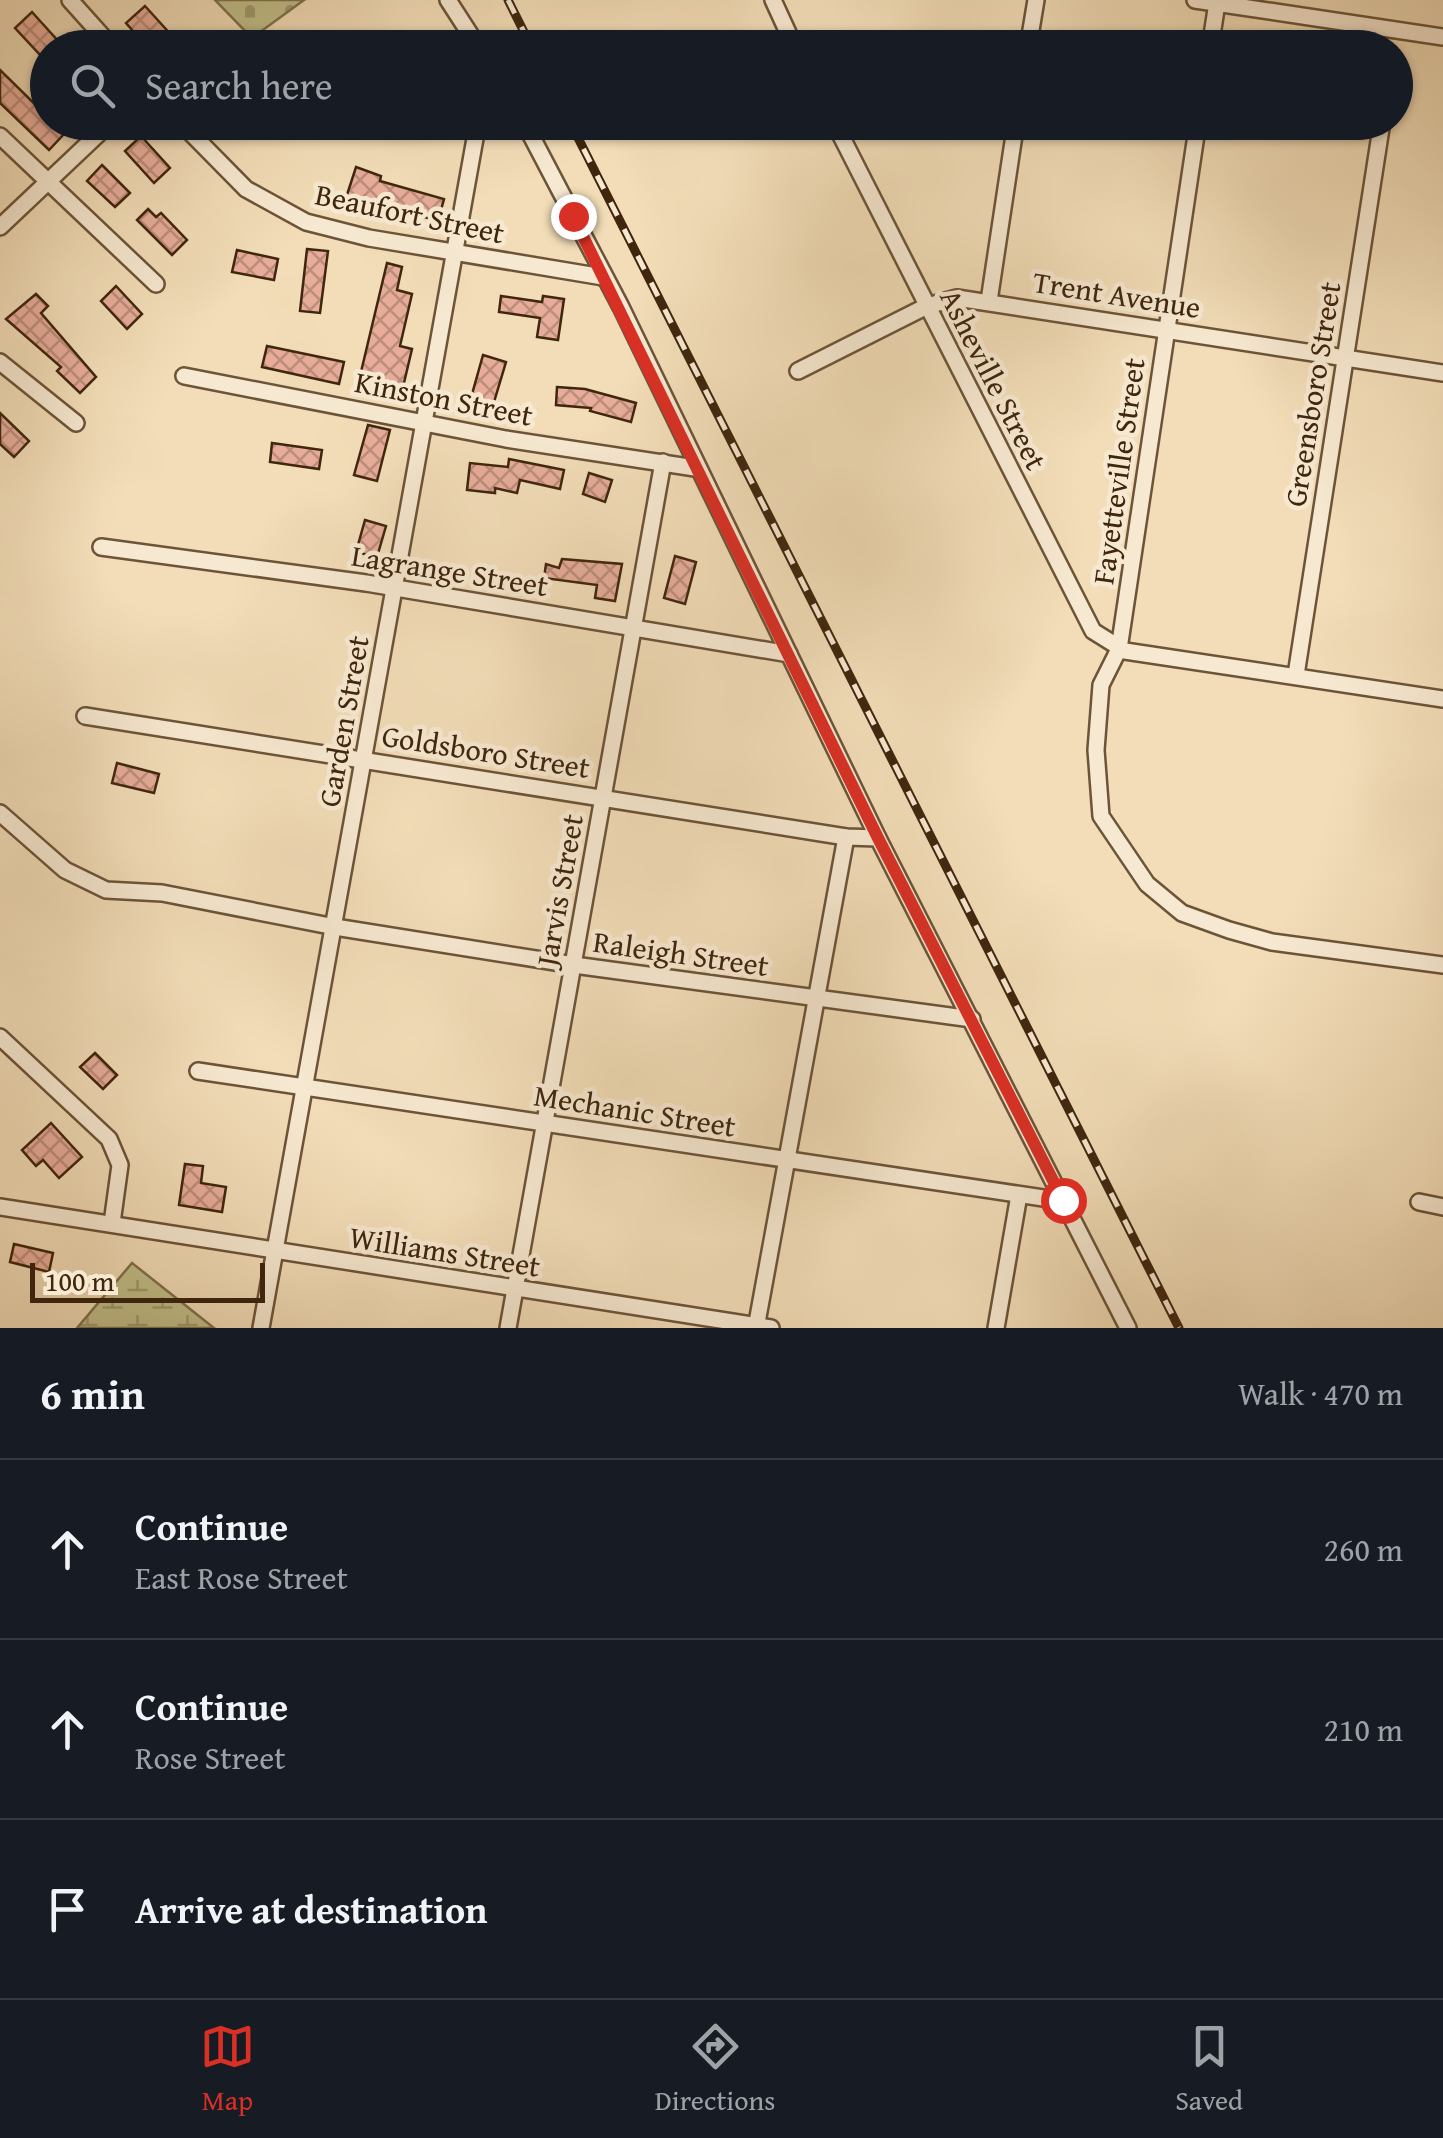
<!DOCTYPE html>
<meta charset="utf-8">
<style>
:root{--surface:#171b24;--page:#242831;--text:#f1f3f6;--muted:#9ea1a6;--line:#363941;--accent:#d93025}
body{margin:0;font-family:"Gentium Book Plus",serif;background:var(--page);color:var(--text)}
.scale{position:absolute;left:30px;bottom:25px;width:235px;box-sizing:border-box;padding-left:10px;border:5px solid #3f260d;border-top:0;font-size:28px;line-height:35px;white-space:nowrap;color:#3f260d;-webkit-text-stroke:8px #f7e9d1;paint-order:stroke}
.stop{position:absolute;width:30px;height:30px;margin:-22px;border:8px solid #d93025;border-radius:50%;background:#fff}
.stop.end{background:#d93025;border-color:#fff;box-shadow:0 2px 10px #0008}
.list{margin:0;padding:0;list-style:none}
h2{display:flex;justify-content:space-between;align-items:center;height:130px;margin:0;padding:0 40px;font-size:42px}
h2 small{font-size:32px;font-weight:400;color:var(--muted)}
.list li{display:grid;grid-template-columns:65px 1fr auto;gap:30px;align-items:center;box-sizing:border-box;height:180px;padding:0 40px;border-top:2px solid var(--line)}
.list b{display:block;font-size:38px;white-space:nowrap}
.list p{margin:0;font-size:32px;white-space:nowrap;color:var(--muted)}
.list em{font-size:32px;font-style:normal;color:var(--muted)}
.icon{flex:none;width:55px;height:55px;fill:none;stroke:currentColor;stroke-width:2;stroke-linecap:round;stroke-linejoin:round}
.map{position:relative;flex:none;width:1443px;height:1328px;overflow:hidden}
.search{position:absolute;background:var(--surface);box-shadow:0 2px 8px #0004;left:30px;right:30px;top:30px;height:110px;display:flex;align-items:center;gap:25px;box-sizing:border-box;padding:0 35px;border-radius:55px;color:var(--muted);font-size:38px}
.sheet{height:670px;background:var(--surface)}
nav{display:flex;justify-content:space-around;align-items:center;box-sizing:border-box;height:140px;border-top:2px solid var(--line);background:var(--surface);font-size:28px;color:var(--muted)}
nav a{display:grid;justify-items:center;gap:5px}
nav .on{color:var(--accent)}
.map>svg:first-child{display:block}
.wetland{fill:url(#wetland-marsh);stroke:#80724c;stroke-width:2.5}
.cemetery{fill:url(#cemetery-stones);stroke:#80724c;stroke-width:2.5}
.building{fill:url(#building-cross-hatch);stroke:#3f260d;stroke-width:2.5}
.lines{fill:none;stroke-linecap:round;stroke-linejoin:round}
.minor-casing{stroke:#6c5438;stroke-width:20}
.minor{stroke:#f7e9d1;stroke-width:15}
.rail-casing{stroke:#3f260d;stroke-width:9}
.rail{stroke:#f7e9d1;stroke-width:5;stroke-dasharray:15;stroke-linecap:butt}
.route{stroke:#d93025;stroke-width:12}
.labels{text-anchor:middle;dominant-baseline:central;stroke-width:9;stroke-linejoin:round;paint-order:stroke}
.street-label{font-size:30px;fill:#3f260d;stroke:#f7e9d1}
</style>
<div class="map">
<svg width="1443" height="1328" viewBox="0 0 1443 1328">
<defs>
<pattern id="wetland-marsh" width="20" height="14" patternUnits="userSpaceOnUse" patternTransform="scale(2.5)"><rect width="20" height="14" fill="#c1bf8a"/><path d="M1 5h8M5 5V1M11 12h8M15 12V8" fill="none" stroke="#9e9b6f"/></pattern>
<pattern id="cemetery-stones" width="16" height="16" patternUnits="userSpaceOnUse" patternTransform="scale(2.5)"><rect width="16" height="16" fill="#c1bf8a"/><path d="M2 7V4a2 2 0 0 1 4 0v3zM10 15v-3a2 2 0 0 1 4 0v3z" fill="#9e9b6f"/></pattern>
<pattern id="building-cross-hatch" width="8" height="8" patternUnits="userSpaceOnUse" patternTransform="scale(2.5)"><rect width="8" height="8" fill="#e7ad9a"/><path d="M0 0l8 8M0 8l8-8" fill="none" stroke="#bd8d7c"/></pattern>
</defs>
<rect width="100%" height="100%" fill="#f2ddb8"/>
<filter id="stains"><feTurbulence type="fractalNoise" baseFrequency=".002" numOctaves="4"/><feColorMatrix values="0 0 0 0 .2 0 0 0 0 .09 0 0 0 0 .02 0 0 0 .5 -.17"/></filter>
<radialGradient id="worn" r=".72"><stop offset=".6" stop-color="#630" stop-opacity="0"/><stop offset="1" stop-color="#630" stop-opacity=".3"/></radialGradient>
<path class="wetland" d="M132,1263L214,1328H77Z"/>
<path class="cemetery" d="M215,0H304L252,38Z"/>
<g class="building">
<path d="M145,6L183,48H148L126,23Z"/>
<path d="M32,12L59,42L48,48L43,58L15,28Z"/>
<path d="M0,70L48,117V122L65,133L49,150L0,103Z"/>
<path d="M141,136L170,168L154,183L125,151Z"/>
<path d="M102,165L130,193L115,207L87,181Z"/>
<path d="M356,167L381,176L380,181L444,199L438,221L372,202L370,209L345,201Z"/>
<path d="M148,209L156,217L161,213L187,240L172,255L137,220Z"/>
<path d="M307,249L328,251L320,313L300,311Z"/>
<path d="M237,250L278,259L274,280L232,272Z"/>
<path d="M387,263L402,267L397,290L412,294L400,346L412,349L403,387L360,376Z"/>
<path d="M116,286L142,314L127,329L101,301Z"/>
<path d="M36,294L48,306L41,313L96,377L80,393L57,371L61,367L6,319Z"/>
<path d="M501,296L542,302L543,296L564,299L558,340L537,337L540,318L499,312Z"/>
<path d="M267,346L344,362L339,384L262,367Z"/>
<path d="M483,355L506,362L491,412L469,405Z"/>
<path d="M557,387L585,389L636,403L631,422L590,411L591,408L556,405Z"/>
<path d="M0,413L29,441L14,457L0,444Z"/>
<path d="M368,425L390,430L377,481L354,475Z"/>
<path d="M272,443L322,450L319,469L270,462Z"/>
<path d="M509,459L564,470L560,489L520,480L517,493L495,488V493L467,490L470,463L508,467Z"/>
<path d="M589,473L612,480L605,502L583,494Z"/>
<path d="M365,520L386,526L377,557L356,552Z"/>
<path d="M675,556L696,562L685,604L664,598Z"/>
<path d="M562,559L622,564L615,601L595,598L597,585L544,578L546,564L559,568Z"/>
<path d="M117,763L159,774L154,793L112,783Z"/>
<path d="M95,1053L117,1075L103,1089L80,1067Z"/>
<path d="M51,1123L82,1157L59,1178L43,1160L36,1166L22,1150Z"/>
<path d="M185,1164L203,1166L201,1183L226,1187L222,1212L179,1205Z"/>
<path d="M14,1244L53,1253L49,1272L10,1262Z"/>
</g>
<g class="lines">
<defs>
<g id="minor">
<path d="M70,0L113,48"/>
<path d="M448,0L479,48"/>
<path d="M773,0L795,48"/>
<path d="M1195,0L1443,37"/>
<path d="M1028,48L1036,0"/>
<path d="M1210,48L1217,3"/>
<path d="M180,122L246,189L306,222L369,238L603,277"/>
<path d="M524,122L621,307L878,838L1128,1328"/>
<path d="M834,122L1093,631L1125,651L1443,699"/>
<path d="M1198,122L1119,649L1101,685L1096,750L1101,816L1147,884L1182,913L1229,930L1272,942L1443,965"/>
<path d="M0,136L156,284"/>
<path d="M0,227L111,122"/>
<path d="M989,301L1016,122"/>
<path d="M0,362L76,423"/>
<path d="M798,371L927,306L957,298L1443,373"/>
<path d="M184,376L506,439L695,468"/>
<path d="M101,547L366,583L789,654"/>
<path d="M1296,675L1382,122"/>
<path d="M85,716L846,837L878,838"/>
<path d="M0,813L65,870L106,890L162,893L335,927L574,965L972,1019"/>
<path d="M0,1037L109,1139L120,1165L112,1223"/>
<path d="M198,1071L1063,1201"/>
<path d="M1419,1202L1443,1207"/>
<path d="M0,1207L771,1328"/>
<path d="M261,1328L478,122"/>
<path d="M508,1328L663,462"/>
<path d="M756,1328L846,837"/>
<path d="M996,1328L1019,1195"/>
</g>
</defs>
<use href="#minor" class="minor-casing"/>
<use href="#minor" class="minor"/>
<defs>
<g id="rail">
<path d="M508,0L532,48"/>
<path d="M570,122L1179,1328"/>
</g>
</defs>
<use href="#rail" class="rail-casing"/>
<use href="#rail" class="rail"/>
</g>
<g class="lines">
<path class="route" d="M573,216L878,838L1063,1200"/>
</g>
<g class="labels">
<g class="street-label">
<text transform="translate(410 213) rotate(12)">Beaufort Street</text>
<text transform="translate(1117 294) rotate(9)">Trent Avenue</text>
<text transform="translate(994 379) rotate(63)">Asheville Street</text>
<text transform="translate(1312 394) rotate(-81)">Greensboro Street</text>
<text transform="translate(444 398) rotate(11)">Kinston Street</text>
<text transform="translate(1118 471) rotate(-82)">Fayetteville Street</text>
<text transform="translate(450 570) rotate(9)">Lagrange Street</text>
<text transform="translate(343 721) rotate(-80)">Garden Street</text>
<text transform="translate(486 751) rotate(9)">Goldsboro Street</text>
<text transform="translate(559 890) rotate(-80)">Jarvis Street</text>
<text transform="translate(681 953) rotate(8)">Raleigh Street</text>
<text transform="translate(635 1110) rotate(9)">Mechanic Street</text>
<text transform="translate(445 1251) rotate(9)">Williams Street</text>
</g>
</g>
<rect width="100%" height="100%" filter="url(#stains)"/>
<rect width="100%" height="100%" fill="url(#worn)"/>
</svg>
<div class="scale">100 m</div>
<div class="stop" style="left:1063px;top:1200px"></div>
<div class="stop end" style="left:573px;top:216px"></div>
<div class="search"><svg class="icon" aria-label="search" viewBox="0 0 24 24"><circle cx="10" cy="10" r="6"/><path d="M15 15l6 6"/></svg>Search here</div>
</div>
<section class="sheet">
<h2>6 min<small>Walk · 470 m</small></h2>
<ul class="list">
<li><svg class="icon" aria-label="ahead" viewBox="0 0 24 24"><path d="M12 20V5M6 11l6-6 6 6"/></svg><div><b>Continue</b><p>East Rose Street</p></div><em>260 m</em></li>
<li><svg class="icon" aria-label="ahead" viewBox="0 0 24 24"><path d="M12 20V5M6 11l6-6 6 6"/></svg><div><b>Continue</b><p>Rose Street</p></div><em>210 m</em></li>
<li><svg class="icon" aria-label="arrive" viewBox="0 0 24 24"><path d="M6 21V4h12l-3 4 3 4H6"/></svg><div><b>Arrive at destination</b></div></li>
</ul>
</section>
<nav>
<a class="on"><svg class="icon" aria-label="map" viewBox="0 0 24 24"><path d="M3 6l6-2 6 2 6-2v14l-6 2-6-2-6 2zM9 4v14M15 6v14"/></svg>Map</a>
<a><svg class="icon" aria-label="directions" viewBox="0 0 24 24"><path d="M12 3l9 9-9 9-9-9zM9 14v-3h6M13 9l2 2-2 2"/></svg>Directions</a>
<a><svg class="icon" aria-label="saved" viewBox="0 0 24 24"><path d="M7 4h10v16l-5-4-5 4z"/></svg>Saved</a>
</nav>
